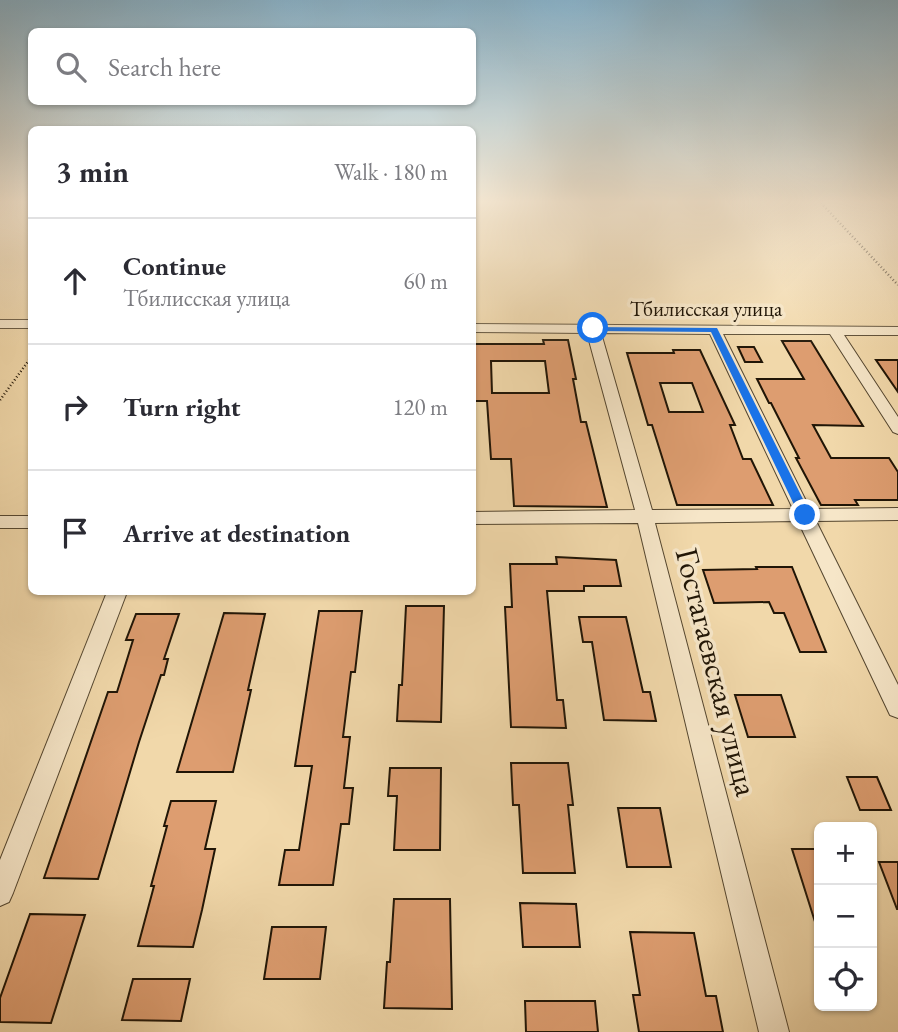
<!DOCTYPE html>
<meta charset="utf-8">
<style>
:root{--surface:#fff;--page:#f2f2f3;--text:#2b2b33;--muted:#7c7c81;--line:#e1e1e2}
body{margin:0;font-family:"EB Garamond",serif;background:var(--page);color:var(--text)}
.controls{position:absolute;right:21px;bottom:21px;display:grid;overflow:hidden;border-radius:10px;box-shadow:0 2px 5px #0004}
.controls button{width:63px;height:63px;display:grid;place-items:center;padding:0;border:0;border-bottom:2px solid var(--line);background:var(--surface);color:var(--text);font:35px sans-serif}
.stop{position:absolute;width:21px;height:21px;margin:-16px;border:5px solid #1a73e8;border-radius:50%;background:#fff}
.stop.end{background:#1a73e8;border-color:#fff;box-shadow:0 2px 7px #0008}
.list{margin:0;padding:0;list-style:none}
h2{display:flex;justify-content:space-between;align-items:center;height:91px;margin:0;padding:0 28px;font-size:30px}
h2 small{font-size:23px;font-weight:400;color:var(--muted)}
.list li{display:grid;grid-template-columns:46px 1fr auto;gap:21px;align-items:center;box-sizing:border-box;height:126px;padding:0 28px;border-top:2px solid var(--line)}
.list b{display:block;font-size:26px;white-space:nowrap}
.list p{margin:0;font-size:23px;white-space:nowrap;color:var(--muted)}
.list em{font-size:23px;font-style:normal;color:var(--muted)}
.icon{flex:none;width:38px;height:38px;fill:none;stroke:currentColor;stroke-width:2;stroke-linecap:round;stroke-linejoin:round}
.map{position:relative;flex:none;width:898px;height:1032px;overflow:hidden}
.search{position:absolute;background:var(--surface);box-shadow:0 2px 5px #0004;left:28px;top:28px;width:448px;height:77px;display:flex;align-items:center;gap:18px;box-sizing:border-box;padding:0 24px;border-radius:10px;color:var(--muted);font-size:26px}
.panel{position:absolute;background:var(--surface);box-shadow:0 2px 5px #0004;left:28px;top:126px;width:448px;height:469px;border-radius:10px}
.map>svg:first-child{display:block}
.building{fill:#dd9d70;stroke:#201506;stroke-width:2;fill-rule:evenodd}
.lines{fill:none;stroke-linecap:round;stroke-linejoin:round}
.street-casing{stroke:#54462f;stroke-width:2}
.path{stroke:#201506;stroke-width:2.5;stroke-dasharray:1 2.5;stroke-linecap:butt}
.street{fill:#f6e6c8;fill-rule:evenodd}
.route{fill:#1a73e8}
.labels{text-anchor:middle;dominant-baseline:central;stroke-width:7;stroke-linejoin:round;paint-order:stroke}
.far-street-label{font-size:21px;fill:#201506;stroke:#f6e6c8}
.near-street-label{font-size:32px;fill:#201506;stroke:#f6e6c8}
</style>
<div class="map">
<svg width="898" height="1032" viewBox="0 0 898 1032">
<rect width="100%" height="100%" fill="#f1d8aa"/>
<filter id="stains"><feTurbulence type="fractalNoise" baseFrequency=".00286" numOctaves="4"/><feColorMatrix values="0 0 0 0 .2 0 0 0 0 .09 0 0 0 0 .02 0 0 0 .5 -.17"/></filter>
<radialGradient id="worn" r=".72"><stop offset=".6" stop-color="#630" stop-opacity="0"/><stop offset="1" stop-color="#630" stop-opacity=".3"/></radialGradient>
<g class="building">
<path d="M543,340H568L576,379H573L581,422H586L607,507L514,506L511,459H491L487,401H472V344H544ZM491,361H545L549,393H492Z"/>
<path d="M782,341H811L863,426L813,425L831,458H889L898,472V500H855L858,505H821L796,458H799L771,403H769L757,379H804Z"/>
<path d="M738,347H754L762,362H745Z"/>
<path d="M673,350H700L735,425H730L743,459H751L773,505H677L652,425H648L627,353H674ZM660,383H692L703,412H669Z"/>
<path d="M876,360H898V392Z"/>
<path d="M556,557L616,560L621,586H584V591H547L557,700H563L566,728L511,727L505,607H512L510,564H557Z"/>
<path d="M756,567H792L826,652H800L784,613H774L769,602L714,603L703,570L757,569Z"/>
<path d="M406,606H444L441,722L397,721L399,685H402Z"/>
<path d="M319,611H362L355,672H351L343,737H350L344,788H353L349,824H341L333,885H279L285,850H299L312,766H295Z"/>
<path d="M224,613L265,614L248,690H251L233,772H177Z"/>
<path d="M136,614H179L164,659H168L164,675H161L139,742L98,879L44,878L108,692H117L133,640H126Z"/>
<path d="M579,617H626L643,692H650L656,721L604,720L592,642H583Z"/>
<path d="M735,695H781L795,737H748Z"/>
<path d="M511,763H568L573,805H568L575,873H523L519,805H513Z"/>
<path d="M390,768H441L440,850H394L397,796H388Z"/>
<path d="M847,777H877L891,810H860Z"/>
<path d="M171,801H216L205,849H215L202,910L193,947L138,946L154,886H151L167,826H164Z"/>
<path d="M618,808H660L671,867H627Z"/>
<path d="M792,849H819V924L816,925Z"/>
<path d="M879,862H898V909H897Z"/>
<path d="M394,899H450L452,1009L384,1008L387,962H390Z"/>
<path d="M520,903L576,904L580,947H523Z"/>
<path d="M30,914L85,915L51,1023L0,1022V998Z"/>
<path d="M272,927H326L320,979H264Z"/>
<path d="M630,932L694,933L706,996H716L723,1032H639L633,995H640Z"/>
<path d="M133,979H190L181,1021L122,1020Z"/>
<path d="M525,1001H595L598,1032H526Z"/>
</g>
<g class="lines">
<defs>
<g id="street">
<rect x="0" y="320" width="32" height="8"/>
<path d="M472,324L898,327V335H844L898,417V434L893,432L830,334H723L810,509L898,508V520L816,521L898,685V718L890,715L798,521L655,523L789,1032H759L638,523L472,524V512L635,510L587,333L472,332ZM601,333L710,334L793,509L652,510Z"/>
<rect x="0" y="516" width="32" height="12"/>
<path d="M107,592H127L13,893L9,902L0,906V860Z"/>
</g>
</defs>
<use href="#street" class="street-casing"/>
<g class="path">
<path d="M821,203L898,285"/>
<path d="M0,400L32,356"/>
</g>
<use href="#street" class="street"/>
</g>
<linearGradient id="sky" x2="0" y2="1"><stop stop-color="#89b6d0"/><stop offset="0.58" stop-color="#f9edd9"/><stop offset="1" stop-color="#f9edd9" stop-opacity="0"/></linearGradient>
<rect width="898" height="348" fill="url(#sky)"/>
<path class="route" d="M590,327L717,328L811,515L809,518L805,519L799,515L711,332L593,331Z"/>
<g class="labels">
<g class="far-street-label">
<text x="706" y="308">Тбилисская улица</text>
</g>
<g class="near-street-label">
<text transform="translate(717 672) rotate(76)">Гостагаевская улица</text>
</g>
</g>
<rect width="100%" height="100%" filter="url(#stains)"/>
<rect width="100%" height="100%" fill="url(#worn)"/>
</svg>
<div class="controls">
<button>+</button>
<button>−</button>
<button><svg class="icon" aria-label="locate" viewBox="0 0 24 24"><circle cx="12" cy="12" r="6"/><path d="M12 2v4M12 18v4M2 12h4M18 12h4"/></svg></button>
</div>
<div class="stop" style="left:593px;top:328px"></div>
<div class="stop end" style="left:805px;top:515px"></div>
<div class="search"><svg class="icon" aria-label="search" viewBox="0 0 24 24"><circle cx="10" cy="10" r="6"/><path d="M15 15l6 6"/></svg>Search here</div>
<section class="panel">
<h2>3 min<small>Walk · 180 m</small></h2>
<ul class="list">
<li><svg class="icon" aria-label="ahead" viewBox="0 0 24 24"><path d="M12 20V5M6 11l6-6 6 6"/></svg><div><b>Continue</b><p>Тбилисская улица</p></div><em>60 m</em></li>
<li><svg class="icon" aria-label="right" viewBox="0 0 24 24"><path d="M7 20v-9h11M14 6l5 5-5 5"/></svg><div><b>Turn right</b></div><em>120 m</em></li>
<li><svg class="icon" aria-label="arrive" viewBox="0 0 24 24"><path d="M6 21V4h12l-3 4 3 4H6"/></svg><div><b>Arrive at destination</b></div></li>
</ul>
</section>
</div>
